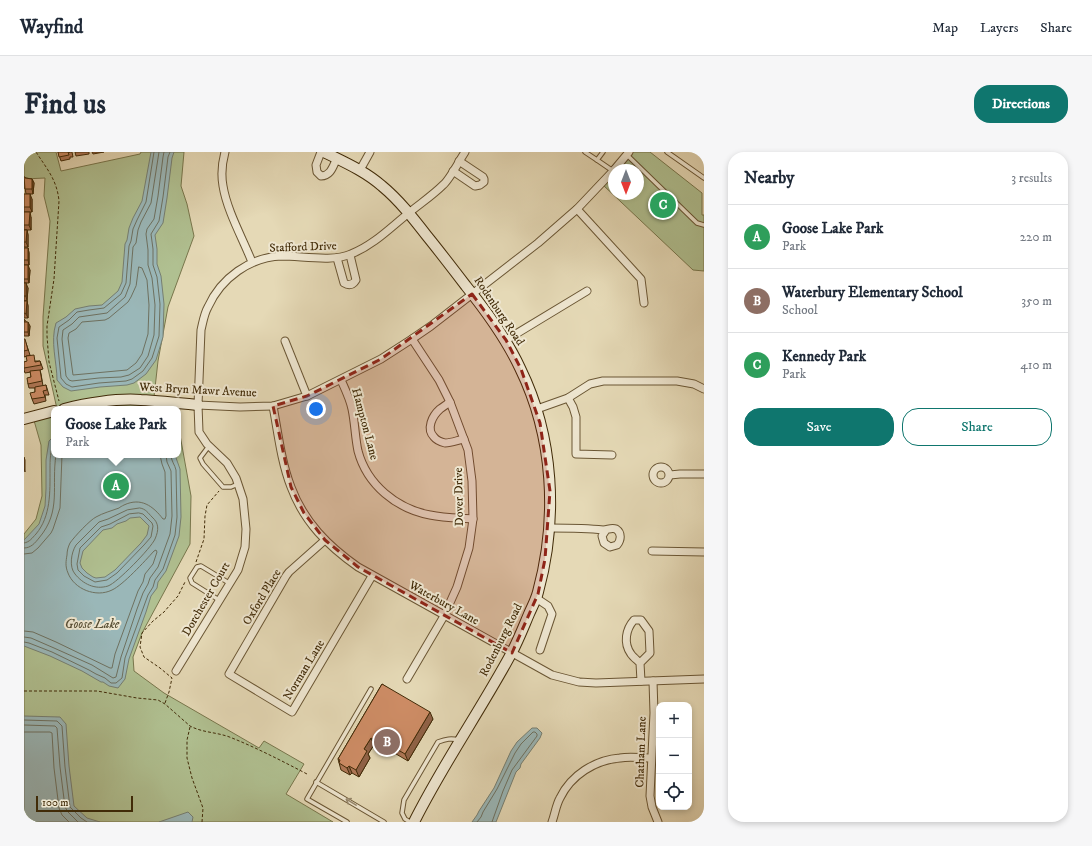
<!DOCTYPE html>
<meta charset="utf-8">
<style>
:root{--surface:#fff;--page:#f6f6f7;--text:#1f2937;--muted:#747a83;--line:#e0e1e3;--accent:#0f766e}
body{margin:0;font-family:"IM FELL DW Pica",serif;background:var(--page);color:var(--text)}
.controls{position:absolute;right:12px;bottom:12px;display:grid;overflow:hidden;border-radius:8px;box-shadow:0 2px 6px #0003}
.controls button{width:36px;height:36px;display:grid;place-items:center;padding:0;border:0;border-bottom:1px solid var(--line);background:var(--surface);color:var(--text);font:20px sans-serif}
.compass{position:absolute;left:584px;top:12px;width:36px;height:36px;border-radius:50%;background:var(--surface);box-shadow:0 2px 6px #0003;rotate:180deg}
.scale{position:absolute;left:12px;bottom:10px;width:97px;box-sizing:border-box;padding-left:4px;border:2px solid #412b08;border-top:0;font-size:11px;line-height:14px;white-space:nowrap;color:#412b08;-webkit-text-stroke:3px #eee6d0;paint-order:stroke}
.you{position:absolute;left:292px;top:257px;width:14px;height:14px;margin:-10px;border:3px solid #fff;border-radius:50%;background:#1a73e8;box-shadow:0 0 0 6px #1a73e833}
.badge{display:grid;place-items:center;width:26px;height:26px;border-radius:50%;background:var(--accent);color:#fff;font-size:13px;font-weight:700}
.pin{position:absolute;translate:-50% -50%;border:2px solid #fff;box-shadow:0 1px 4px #0006}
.popup{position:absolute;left:27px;top:254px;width:130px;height:52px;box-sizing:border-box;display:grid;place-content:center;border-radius:8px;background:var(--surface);filter:drop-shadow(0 1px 3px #0005);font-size:13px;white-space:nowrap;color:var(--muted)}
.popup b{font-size:15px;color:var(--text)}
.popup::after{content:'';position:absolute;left:50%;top:100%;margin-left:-8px;border:8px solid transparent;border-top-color:var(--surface)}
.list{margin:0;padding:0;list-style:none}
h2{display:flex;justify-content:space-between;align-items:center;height:52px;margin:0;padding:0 16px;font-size:17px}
h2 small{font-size:13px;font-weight:400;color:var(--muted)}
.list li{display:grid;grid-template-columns:26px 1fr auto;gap:12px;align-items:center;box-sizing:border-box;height:64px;padding:0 16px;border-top:1px solid var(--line)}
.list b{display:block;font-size:15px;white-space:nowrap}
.list p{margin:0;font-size:13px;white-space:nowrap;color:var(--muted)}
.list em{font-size:13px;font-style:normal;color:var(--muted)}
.actions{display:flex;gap:8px;padding:12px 16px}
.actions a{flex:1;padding:9px 0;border:1px solid var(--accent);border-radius:16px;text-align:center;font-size:14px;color:var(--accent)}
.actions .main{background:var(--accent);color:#fff}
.icon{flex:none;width:22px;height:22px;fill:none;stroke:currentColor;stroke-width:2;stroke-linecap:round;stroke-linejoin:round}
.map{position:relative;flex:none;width:680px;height:670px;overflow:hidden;border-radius:16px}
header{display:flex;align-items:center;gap:24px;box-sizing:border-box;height:56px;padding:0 20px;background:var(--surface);border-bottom:1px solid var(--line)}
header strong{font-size:19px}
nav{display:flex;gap:22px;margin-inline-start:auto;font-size:14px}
.intro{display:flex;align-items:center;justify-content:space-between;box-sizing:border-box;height:96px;padding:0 24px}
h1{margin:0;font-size:28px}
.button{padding:10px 18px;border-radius:16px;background:var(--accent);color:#fff;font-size:14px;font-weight:700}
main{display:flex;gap:24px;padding:0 24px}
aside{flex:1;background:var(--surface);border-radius:16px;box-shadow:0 2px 6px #0003}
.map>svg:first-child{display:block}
.green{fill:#b0c091;stroke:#78764c}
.water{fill:#9ab7b8;stroke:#767f72;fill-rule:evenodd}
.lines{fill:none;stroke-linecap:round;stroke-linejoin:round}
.shore{stroke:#6e7160;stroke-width:1}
.lane-casing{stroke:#6a5634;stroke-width:5.5}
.street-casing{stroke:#6a5634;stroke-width:9}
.secondary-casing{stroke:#412b08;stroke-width:12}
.path{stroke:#412b08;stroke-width:1;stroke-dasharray:3 2;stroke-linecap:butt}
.lane{stroke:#eee6d0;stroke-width:3.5}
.street{stroke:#eee6d0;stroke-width:7}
.secondary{stroke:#eee6d0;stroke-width:10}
.wall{fill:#b07857;stroke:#412b08}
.shaded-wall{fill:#906247;stroke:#412b08}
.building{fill:#cd8c65;stroke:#412b08}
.oneway{stroke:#98886c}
.marked{fill:#8f2418;fill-opacity:0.2;stroke:#8f2418;stroke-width:3;stroke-dasharray:8 5;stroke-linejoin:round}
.labels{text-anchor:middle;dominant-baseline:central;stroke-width:4;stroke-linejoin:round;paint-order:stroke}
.street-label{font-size:12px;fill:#412b08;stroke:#eee6d0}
.water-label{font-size:13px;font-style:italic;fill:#574e34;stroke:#eee6d0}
</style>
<header>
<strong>Wayfind</strong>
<nav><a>Map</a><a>Layers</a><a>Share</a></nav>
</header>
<div class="intro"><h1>Find us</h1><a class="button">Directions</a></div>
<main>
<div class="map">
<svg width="680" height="670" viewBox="0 0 680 670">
<rect width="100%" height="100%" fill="#e5d9b6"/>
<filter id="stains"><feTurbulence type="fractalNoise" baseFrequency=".005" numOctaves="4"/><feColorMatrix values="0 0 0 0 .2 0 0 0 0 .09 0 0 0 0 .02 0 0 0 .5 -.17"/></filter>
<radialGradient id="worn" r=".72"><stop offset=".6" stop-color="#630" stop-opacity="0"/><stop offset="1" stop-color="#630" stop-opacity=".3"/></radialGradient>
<g class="green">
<path d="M0,0H32L37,19L116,2L117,0H160L157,34L163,52L170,84L144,155L134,209L130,245L135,257H33L19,194V165L26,69L20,44L21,26L0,27Z"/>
<path d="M607,0H626L678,41V63H680V119L669,118L579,33L590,20V42H614V18H592Z"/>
<path d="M30,259V303H154V279L156,283L167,344L166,392L118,481L109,505L110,519L140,541L235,596L240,589L280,612L262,642L309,670H0V382L12,367L18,344L17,293L9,265Z"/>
</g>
<g class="water">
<path d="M127,0H150L148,6L143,46L139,71L131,83L133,97V112L137,124L140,152L139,185L132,208L122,222L110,231L103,233L76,235L47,239L39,235L33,228C33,210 26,190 32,171L42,165L51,157L65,154L78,153L94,139L98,130L101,92L103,88L105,76L109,66L118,49Z"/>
<path d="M30,284V303H151L156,317L157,365L155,384L142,419L134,430L133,436L127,444L122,460L105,507L101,527L94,536L85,534L79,530H77L58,519L26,504L0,494V388L15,372L21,354L22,337V308L25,289ZM116,365L125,374L123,383L117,391L91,418L81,425L72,426L69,425L63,421L58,416L56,411L59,399L79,378L88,376L93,372L102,369L106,366Z"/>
<path d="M0,564L36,565L42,572L45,614L50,654L63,666L76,670H0Z"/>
<path d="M508,576H513L518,581L516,586L497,612L496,616L492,620L472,670H448L453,663L455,659L470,636L487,599L493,590Z"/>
<path d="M164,660L169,665L168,670H135Z"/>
</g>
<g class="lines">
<g class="shore">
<path d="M130,0L122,50L113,68L109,77L107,89L105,94L102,131L97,142L80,156L65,158L53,160L45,168L35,175L33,186L37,226L42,232L48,235L75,231L102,229L108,227L119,219L128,206L135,184L136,152L133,125L129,113V97L127,82L135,69L139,45L144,5L146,0"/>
<path d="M135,0L127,51L117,70L114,78L112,91L109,95L106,132L101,145L83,161L55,165L48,172L39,178L38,187L42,224L45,228L48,229L75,226L97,225L105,223L116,216L124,204L130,183L131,153L128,126L124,113V98L122,82L123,77L130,67L134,44L139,5L140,0"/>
<path d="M115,115L118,116L123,128L125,153L124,182L118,202L112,211L103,218L49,223L46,201L44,186L45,181L52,177L58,170L81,168L85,166L104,150L107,145L112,134Z"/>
<path d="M116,356C122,357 124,361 128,365C135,371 135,378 131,387C127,396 93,431 84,434C71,438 59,432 51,422C45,415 47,401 52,393L75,370L84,367L103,358Z"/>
<path d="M115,361L119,362L128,371L129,374L127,385L120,393L93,421L83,428L71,430L60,424L54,418L53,412L56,396L77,375L86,372L105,362Z"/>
<path d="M0,391C6,390 8,386 12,382C27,364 26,340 26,317C26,309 26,298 30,290"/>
<path d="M0,396C7,396 11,391 15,386C38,359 27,334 32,303"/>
<path d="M0,402L8,401L14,396L27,381L29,377L36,356L38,303"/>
<path d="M0,479L9,480L32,490L86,516H88L91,502L114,439L119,430L121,422L129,412L133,400L132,398L130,399C121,409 99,433 88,438C72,446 50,437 44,421C41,414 42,409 43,403C43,399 44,395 46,391C50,385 66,368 72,365C79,361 87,359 95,356C96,355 98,354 100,353C117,345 129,354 139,367H141L142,364L141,320L138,312L136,303"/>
<path d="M0,485L7,486L30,496L68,513L89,526L92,525L97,505L113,457L119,441L124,432L126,426L134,415L146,382L148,364L147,319L143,310L142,303"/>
<path d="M0,490L5,491L28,500L65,518L72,522L81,526L87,531H92L98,526L101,506L124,443L129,435L131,428L139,417L151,383L153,365L152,318C151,313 147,309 147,303"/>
<path d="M0,568L33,569L38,574L41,615L46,655L57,666L63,670"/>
<path d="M0,573L31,574L33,576L36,615L41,655L44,660L54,670"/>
<path d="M0,580H26L28,581L30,616L35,656L38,663L45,670"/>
<path d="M453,670L457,665L459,660L473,637L491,601L497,592L509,580H511L513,582V584L488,618L479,639L468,670"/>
</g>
<defs>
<g id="lane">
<path d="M561,0L573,8"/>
<path d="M579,0L573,8L589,19"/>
<path d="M643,0L680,26"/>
<path d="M675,0L680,3"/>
<path d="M603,3L673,71L680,73"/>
<path d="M185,294L176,306L179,312L199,335H207L214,332"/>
<path d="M195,448L168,431L166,426L173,415L177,414L205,431"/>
<path d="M292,630L360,670"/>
<path d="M323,670L283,647L347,537"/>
<path d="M386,670L381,667L378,661L380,648L414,590C422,587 427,586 435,588"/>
</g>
<g id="street">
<path d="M201,0C198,11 197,23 199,34C203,59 219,87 228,110"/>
<path d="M297,0L292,13L293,20L297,24C307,24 309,14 313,6"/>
<path d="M336,18L346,0"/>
<path d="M590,18L605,0"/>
<path d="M429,19L451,34L456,33L460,30V27L459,25L435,9"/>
<path d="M553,57L617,127L620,151"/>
<path d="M313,106L320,131C325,134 329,133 332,128L326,103"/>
<path d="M482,188L563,139"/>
<path d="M261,189L283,244"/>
<path d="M317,228C321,237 326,247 328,257C331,271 331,285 334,299C343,333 373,357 406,363C420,366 435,366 449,367"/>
<path d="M544,246L549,255L552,265V302L588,303"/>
<path d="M426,250C423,252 419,255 416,257C408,264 402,277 410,285C413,289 417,290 421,291C428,291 434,288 440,287"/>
<path d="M174,253L216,255L249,254L283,244L357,207L388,187L407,174L514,91L553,57L590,18"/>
<path d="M249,254C254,281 257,309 267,335C280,370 304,394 334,415L528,523L555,530L572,531L680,527"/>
<path d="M513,257L544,246L566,232L579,229H653L670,232L680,237"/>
<circle cx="637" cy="323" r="8"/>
<path d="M646,323L656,322H680"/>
<path d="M526,376C544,376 562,376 579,378C584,378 587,375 592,377C598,381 597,388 593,393L586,395L580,391L578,384L582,378"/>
<path d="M301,388L265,420L262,424L205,522L268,560L348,424"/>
<path d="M628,399L680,400"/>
<path d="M512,446L524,454L528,462L516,498"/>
<path d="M616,511C613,508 609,505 607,502C599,491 602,477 610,468H617L625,479L626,501L616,511L617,529"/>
<path d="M152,519L214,418L221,395L222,377L219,347L212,326L203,311L183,292L175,280L174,253L177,178C179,170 180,162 184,155C197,126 226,105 258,104C278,104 309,110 327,102C350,93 367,75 386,60C397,51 409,43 419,33C426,27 435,9 441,0"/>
<path d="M383,527L420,464L433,435L445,396L449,367L448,329L444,298L426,250L415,228L388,187"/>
<path d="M629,529L630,561L626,644L628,655L634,670"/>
<path d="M528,670C531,662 532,653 536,646C547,623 571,608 596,606C606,604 617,606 627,606"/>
</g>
<g id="secondary">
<path d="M300,0C320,10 341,19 358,34C375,48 389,66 403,84C416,100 429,117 442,134C463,160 482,186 496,216C530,285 534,367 514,440C512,448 508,455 505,462C499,476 494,489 487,502C456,559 419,612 390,670"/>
<path d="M40,257C65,251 91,246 117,248C136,249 155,251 174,253"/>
<path d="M0,267L30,259"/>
</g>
</defs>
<use href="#lane" class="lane-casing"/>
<use href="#street" class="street-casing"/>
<use href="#secondary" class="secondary-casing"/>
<g class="path">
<path d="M12,0C23,17 33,28 35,49L30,127L23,174V184L25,210L35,249"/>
<path d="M172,410L180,387L181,364L183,353L195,339"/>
<path d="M0,539H73L113,546L134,548L141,552L166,574C179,581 194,580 208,586C233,596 258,609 283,622"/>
<path d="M141,551L145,540L148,526L136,516L120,505L116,495L118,481L129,469L140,460L146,453L154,444L161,430"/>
<path d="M166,575L163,588V606L168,626L179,656L178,670"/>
</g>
<use href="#lane" class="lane"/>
<use href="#street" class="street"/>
<use href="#secondary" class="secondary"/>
</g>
<g class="wall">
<path d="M34,0H48L49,5H46V7L37,9Z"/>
<path d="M51,0H65V2L52,4Z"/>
<path d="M68,0H80L69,2Z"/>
<path d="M0,25L2,26L8,27L10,31L9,42H2L1,36H0Z"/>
<path d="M0,42L8,47V60H0Z"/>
<path d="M0,60L7,65V78H0Z"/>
<path d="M0,78H3L4,83V95H0Z"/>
<path d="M0,96H4L5,101V113H0Z"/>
<path d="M0,113L6,118L5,131H0Z"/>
<path d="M0,131L4,136L3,149H0Z"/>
<path d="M0,149H3L4,154V166H0Z"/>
<path d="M0,167L6,174L5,184H0Z"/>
<path d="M0,187L2,191L6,203L0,205Z"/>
<path d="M12,209H16L19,217L16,218L17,222L19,234L22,233L25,243H21L22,249L10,252L8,247L11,240V236H5L4,232L7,225V220L1,221L0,218V210Z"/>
<path d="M358,532L409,567L384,609L367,599L365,602L350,593L344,602L346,606L335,625L328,621L326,623L317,618L314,607Z"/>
</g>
<g class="shaded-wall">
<path d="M8,27L10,31L9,42L8,37Z"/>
<path d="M6,42L8,47V60L6,55Z"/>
<path d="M6,60L7,65V78L5,73Z"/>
<path d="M3,78L4,83V95L2,90Z"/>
<path d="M4,96L5,101V113L4,108Z"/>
<path d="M4,113L6,118L5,131L4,127Z"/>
<path d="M2,131L4,136L3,149L2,144Z"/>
<path d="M3,149L4,154V166L2,162Z"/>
<path d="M4,170L6,174L5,184L4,180Z"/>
<path d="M0,305L1,308V320L0,316Z"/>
<path d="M406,560L409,567L384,609L381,602Z"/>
<path d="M347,586L350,593L344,602L346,606L335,625L332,618L340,597Z"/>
<path d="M364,592L367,599L365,602L362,595Z"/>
<path d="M325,614L328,621L326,623L323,616Z"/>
</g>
<g class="building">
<path d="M34,0H46H44L45,3L35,5Z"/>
<path d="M0,25H1V26L8,27V37H1Z"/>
<rect x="0" y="42" width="6" height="13"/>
<path d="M0,60H6L5,73H0Z"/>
<path d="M0,78H3L2,90H0Z"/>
<rect x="0" y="96" width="4" height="12"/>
<rect x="0" y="113" width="4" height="14"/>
<rect x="0" y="131" width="2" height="13"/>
<path d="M0,149H3L2,162L0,161Z"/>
<path d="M0,167V170H4V180H0Z"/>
<path d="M0,187H1L4,198L0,199Z"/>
<path d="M10,203L11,210L16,209L17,213L0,216V210L3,209L2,204Z"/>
<path d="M16,218L18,229L4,232L3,226L7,225L6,219Z"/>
<path d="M22,233L23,238L19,239L21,245L8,247L6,241L11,240V235Z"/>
<path d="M358,532L406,560L381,602L364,592L362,595L347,586L340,597L343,599L332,618L325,614L323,616L315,611L316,608L314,607Z"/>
</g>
<defs><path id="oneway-shaft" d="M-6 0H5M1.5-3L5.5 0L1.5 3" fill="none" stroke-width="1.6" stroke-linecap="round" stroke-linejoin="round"/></defs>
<use class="oneway" href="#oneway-shaft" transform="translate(327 650) rotate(-149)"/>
<path class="marked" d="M448,142L482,188L497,217L516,271L526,339L521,407L514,442L488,501L334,415L301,388L280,361L267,335L249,254L283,244L357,207Z"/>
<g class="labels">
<g class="street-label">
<text transform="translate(279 95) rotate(-2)">Stafford Drive</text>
<text transform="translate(475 159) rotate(56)">Rodenburg Road</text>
<text transform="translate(174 238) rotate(3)">West Bryn Mawr Avenue</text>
<text transform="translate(341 272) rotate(75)">Hampton Lane</text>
<text transform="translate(435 345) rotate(-91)">Dover Drive</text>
<text transform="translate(238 445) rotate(-59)">Oxford Place</text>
<text transform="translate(182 447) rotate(-60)">Dorchester Court</text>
<text transform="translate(420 451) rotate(29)">Waterbury Lane</text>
<text transform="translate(477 488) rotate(-63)">Rodenburg Road</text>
<text transform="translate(280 518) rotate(-59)">Norman Lane</text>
<text transform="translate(617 600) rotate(-88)">Chatham Lane</text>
</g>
<g class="water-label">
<text x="68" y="472">Goose Lake</text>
</g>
</g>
<rect width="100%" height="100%" filter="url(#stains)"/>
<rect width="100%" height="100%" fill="url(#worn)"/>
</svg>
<div class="controls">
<button>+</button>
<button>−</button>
<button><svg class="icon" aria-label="locate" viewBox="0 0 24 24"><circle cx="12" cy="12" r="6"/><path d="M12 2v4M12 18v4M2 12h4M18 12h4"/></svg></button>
</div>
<svg class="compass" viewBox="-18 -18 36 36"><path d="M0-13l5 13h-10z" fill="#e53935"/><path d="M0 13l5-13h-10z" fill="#747a83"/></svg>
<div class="scale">100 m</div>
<div class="you"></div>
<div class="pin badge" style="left:92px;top:334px;background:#2e9e5b">A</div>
<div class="popup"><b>Goose Lake Park</b>Park</div>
<div class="pin badge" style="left:363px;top:590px;background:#8d6e63">B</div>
<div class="pin badge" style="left:639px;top:53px;background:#2e9e5b">C</div>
</div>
<aside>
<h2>Nearby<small>3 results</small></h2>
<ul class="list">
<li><span class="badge" style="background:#2e9e5b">A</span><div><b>Goose Lake Park</b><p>Park</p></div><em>220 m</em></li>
<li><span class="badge" style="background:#8d6e63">B</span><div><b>Waterbury Elementary School</b><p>School</p></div><em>350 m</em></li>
<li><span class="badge" style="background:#2e9e5b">C</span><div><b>Kennedy Park</b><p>Park</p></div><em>410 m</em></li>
</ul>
<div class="actions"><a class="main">Save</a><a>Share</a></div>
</aside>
</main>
